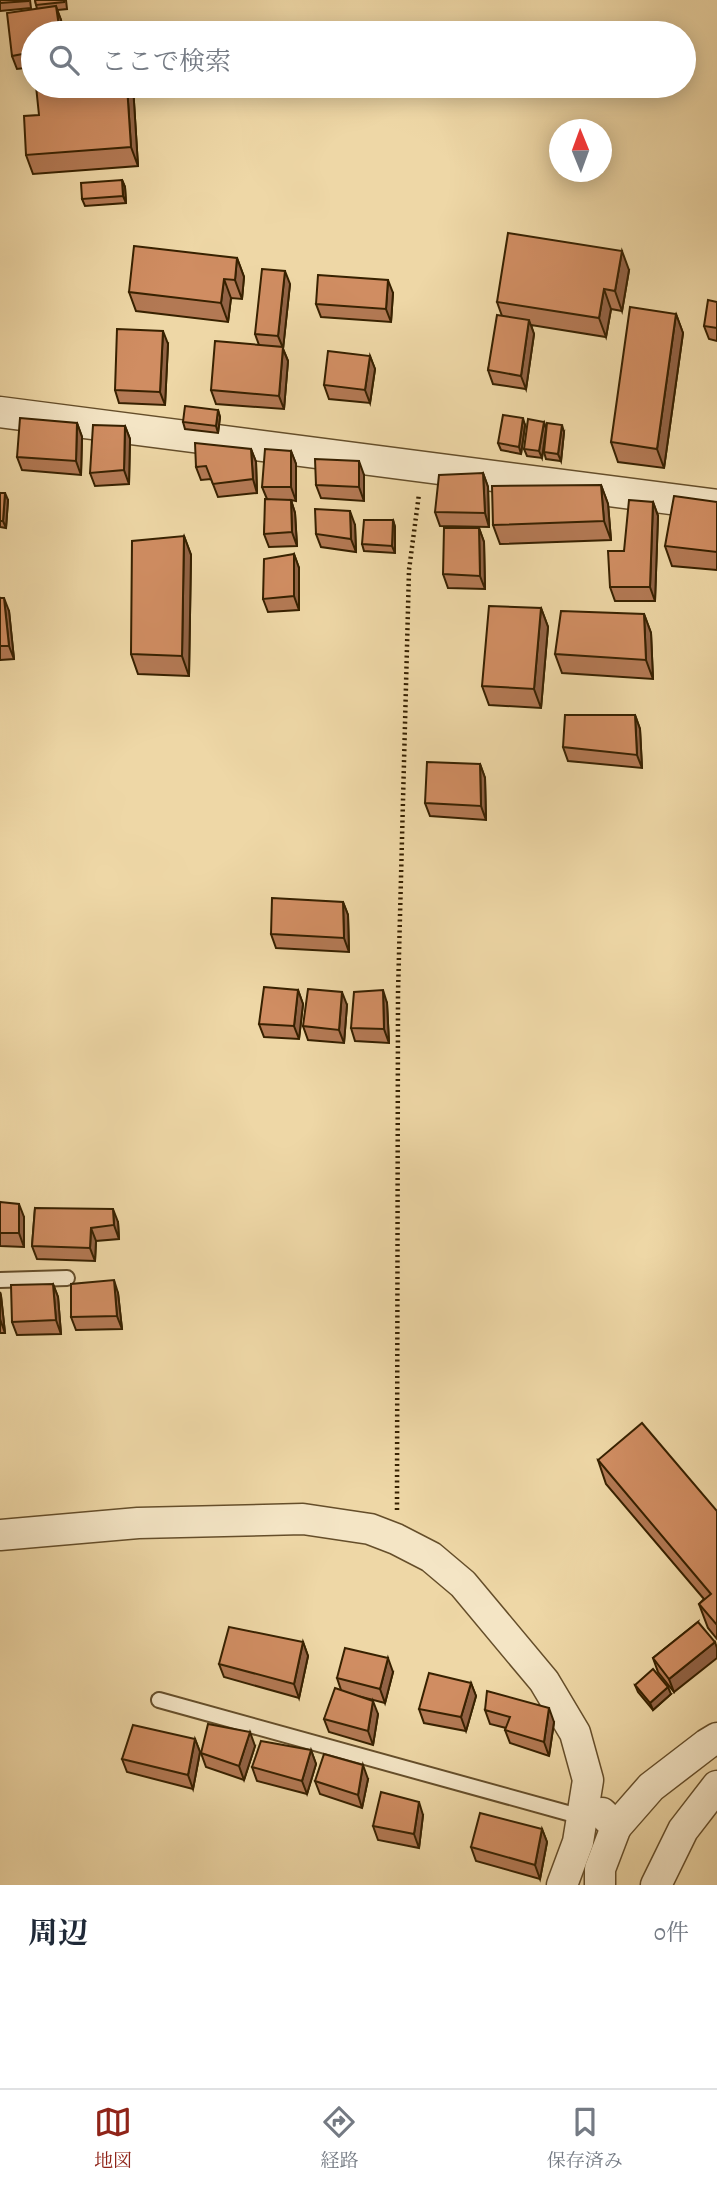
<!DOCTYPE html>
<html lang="ja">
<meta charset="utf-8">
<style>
:root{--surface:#fff;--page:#f2f2f3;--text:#1f2937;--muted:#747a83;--line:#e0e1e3;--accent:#8f2418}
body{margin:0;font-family:Alegreya,"Noto Serif JP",serif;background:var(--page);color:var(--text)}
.compass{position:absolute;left:549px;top:119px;width:63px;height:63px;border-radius:50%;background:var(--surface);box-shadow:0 4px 18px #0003;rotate:359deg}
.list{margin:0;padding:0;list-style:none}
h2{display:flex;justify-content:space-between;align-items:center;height:91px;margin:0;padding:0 28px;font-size:30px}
h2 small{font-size:23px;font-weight:400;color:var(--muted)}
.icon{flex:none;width:38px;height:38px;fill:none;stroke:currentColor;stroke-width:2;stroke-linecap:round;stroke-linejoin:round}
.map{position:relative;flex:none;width:717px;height:1885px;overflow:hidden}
.search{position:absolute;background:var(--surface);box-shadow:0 4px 18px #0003;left:21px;right:21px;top:21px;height:77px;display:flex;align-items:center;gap:18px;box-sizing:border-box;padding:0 24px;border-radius:38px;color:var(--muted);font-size:26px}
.sheet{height:203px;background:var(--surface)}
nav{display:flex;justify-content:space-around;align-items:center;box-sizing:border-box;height:98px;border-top:2px solid var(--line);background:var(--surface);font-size:19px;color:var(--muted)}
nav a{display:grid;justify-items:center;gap:4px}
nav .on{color:var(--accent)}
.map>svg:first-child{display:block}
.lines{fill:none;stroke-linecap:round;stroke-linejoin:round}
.service-casing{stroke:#654e2a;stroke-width:18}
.minor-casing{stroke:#654e2a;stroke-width:33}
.path{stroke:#372100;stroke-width:4.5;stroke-dasharray:2 3.5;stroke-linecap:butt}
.service{stroke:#f4e5c5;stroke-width:14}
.minor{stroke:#f4e5c5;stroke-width:30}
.wall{fill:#b37954;stroke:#372100;stroke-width:2}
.shaded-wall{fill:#926345;stroke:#372100;stroke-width:2}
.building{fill:#d08d62;stroke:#372100;stroke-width:2}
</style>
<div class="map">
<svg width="717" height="1885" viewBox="0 0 717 1885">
<rect width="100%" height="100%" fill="#eed7a6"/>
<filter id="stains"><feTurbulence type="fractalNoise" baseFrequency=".00286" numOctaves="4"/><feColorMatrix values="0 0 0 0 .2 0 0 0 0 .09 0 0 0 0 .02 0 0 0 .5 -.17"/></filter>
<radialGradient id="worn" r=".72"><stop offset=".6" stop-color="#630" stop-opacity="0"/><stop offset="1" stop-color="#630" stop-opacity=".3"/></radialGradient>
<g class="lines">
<defs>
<g id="service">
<path d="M0,1280L67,1278"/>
<path d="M159,1700L582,1817"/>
</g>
<g id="minor">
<path d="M0,412L717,505"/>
<path d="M0,1535L138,1523L303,1519L370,1529L396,1539L431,1557L463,1584L544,1681L575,1733L588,1780L578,1842L562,1885"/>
<path d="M616,1827L651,1787L707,1744L717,1738"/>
<path d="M600,1885V1869L616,1827L602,1813"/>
<path d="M656,1885L683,1830L717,1786"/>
</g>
</defs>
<use href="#service" class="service-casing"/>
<use href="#minor" class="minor-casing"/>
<path class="path" d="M397,1510L398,993L409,570L419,494"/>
<use href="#service" class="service"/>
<use href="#minor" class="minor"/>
</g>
<g class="wall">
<path d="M0,0H30L31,8L0,11Z"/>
<path d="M35,0H66L67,9L57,10L61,20L33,33V67L17,69L12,56L37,9Z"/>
<path d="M133,86L138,166L33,174L26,155L39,115Z"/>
<path d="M122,180L125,187L126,203L85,206L82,199Z"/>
<path d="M237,258L244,277L242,299L231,298L228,322L136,311L129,292Z"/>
<path d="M629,270L622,311L611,309L606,337L531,325L534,334L526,389L493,384L488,370L502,316L497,302Z"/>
<path d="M290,284L283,349L288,361L284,409L216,404L211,390L259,345L255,334Z"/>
<path d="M393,293L391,322L321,317L316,304Z"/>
<path d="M717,302V341L709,339L704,326Z"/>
<path d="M676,314L683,333L664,468L618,462L611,442Z"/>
<path d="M168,344L165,405L119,403L115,390Z"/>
<path d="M370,356L375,369L370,403L329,399L324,385Z"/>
<path d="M218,410L220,417L218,433L185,429L183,422Z"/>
<path d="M544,422L546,429L542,458L527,456L524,449Z"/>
<path d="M77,423L82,437L81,475L22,470L17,457Z"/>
<path d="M525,425L521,454L501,450L498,443Z"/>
<path d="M125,426L130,439L129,484L95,486L90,473Z"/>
<path d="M564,432L561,461L546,459L544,452Z"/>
<path d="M251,449L256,462L257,493L218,497L211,479L201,480L196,467Z"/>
<path d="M291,451L296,464V501L291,500L295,513L297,546L269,547L264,534L267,499L262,487Z"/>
<path d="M483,473L488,487L489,527L440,526L435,512Z"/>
<path d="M364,475V501L321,498L316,485Z"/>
<path d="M601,485L608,504L611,540L500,544L493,525Z"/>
<path d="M0,493L8,500L6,528L0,527Z"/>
<path d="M653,502L658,516L655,601H615L610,587L624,551Z"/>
<path d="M717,502V570L672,566L665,546Z"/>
<path d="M393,520L395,527V553L364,551L362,544Z"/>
<path d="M355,525L356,552L321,547L316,534Z"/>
<path d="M479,528L484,542L485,589L448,588L443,574Z"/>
<path d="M184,536L191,555L189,676L138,674L131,654Z"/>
<path d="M294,554L299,568V610L268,612L263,599Z"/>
<path d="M0,598L9,611L14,659L0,660Z"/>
<path d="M541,608L548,627L541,708L489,705L482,686Z"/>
<path d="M644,614L651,633L653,679L562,673L555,654Z"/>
<path d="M635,715L640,729L642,768L568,761L563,747Z"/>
<path d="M480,764L485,778L486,820L430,816L425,803Z"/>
<path d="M343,902L348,915L349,952L276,948L271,934Z"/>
<path d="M298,990L303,1004L299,1039L264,1037L259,1024Z"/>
<path d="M387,1003L389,1043L355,1041L351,1028Z"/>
<path d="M347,1005L344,1043L308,1040L303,1026Z"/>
<path d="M0,1202L24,1217V1247L0,1246Z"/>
<path d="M35,1208L118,1222L119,1239L96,1241L95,1261L37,1259L32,1246Z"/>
<path d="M53,1284L58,1297L61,1334L17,1335L12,1322Z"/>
<path d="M0,1292L1,1296L5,1333H0Z"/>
<path d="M118,1293L122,1329L76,1330L71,1317Z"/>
<path d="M598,1460L717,1511V1639L708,1628L699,1604L704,1599L606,1484Z"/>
<path d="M698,1622L674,1692L658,1672L653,1658Z"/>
<path d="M303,1642L308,1656L299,1698L224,1677L219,1664Z"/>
<path d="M393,1672L385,1703L362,1697L378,1714L373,1745L329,1732L324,1719L341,1690L337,1678Z"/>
<path d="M471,1683L476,1696L466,1731L424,1723L419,1709Z"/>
<path d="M635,1685L671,1694L653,1710L638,1692Z"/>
<path d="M485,1710L554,1722L549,1756L510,1743L505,1730L506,1728L490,1724Z"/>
<path d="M195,1739L200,1752L193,1789L127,1772L122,1759Z"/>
<path d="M255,1746L244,1780L206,1767L201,1753Z"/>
<path d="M311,1750L316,1764L307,1794L257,1781L252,1767Z"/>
<path d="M368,1779L362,1808L320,1794L315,1781Z"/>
<path d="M423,1815L419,1848L378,1840L373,1826Z"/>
<path d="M542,1829L547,1842L540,1879L476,1861L471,1847Z"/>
</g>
<g class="shaded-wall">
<path d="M56,6L61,20L63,33H60Z"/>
<path d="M127,86H133L138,166L131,147Z"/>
<path d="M122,180L125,187L126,203L123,196Z"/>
<path d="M622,251L629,270L622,311L615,291Z"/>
<path d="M237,258L244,277L242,299L235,280Z"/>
<path d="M285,271L290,284L283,349L288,361L284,409L279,396L283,348L278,336Z"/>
<path d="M224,279L231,298L228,322L221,303Z"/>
<path d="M388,280L393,293L391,322L386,309Z"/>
<path d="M604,289L611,309L606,337L599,318Z"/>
<path d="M676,314L683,333L664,468L657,449Z"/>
<path d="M529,320L534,334L526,389L521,376Z"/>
<path d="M163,331L168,344L165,405L160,392Z"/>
<path d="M370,356L375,369L370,403L365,390Z"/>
<path d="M218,410L220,417L218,433L216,426Z"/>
<path d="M523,418L525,425L521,454L519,447Z"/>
<path d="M544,422L546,429L542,458L539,451Z"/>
<path d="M77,423L82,437L81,475L76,461Z"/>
<path d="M562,425L564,432L561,461L558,454Z"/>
<path d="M125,426L130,439L129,484L124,470Z"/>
<path d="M251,449L256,462L257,493L253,479Z"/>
<path d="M291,451L296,464V501L291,487Z"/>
<path d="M359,461L364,475V501L359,487Z"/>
<path d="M483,473L488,487L489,527L485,513Z"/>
<path d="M601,485L608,504L611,540L604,521Z"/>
<path d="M5,493L8,500L6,528L3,521Z"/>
<path d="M291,500L295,513L297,546L292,532Z"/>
<path d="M653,502L658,516L655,601L650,587Z"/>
<path d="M350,511L355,525L356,552L351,539Z"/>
<path d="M393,520L395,527V553L392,546Z"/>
<path d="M479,528L484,542L485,589L480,576Z"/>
<path d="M184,536L191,555L189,676L182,656Z"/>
<path d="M294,554L299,568V610L294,596Z"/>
<path d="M4,598L9,611L14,659L9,646Z"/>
<path d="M541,608L548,627L541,708L534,689Z"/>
<path d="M644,614L651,633L653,679L646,660Z"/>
<path d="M635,715L640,729L642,768L637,755Z"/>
<path d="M480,764L485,778L486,820L481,806Z"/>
<path d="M343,902L348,915L349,952L344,938Z"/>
<path d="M298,990L303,1004L299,1039L294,1026Z"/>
<path d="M383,990L387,1003L389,1043L384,1029Z"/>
<path d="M342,992L347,1005L344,1043L339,1030Z"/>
<path d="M19,1204L24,1217V1247L19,1233Z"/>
<path d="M113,1209L118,1222L119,1239L114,1225Z"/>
<path d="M91,1228L96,1241L95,1261L90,1248Z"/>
<path d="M114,1280L118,1293L122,1329L117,1316Z"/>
<path d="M53,1284L58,1297L61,1334L56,1320Z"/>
<path d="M0,1292L1,1296L5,1333L0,1319Z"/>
<path d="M303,1642L308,1656L299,1698L294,1684Z"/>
<path d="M715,1642L717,1648V1658L674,1692L669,1679Z"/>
<path d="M388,1658L393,1672L385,1703L380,1689Z"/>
<path d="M471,1683L476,1696L466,1731L461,1717Z"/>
<path d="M668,1687L671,1694L653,1710L650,1703Z"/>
<path d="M373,1701L378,1714L373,1745L368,1731Z"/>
<path d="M549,1708L554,1722L549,1756L544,1742Z"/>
<path d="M250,1732L255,1746L244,1780L239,1766Z"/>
<path d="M195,1739L200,1752L193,1789L188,1775Z"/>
<path d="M311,1750L316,1764L307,1794L302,1781Z"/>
<path d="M363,1765L368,1779L362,1808L358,1795Z"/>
<path d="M419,1802L423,1815L419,1848L414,1834Z"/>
<path d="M542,1829L547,1842L540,1879L535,1865Z"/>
</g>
<g class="building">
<path d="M0,0H28V1L0,3Z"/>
<path d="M35,0H64V2L36,5Z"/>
<path d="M56,6L60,33H33V52L12,56L7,13Z"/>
<path d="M36,86H127L131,147L26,155L24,116L39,115Z"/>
<path d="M122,180L123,196L82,199L81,183Z"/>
<path d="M508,233L622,251L615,291L604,289L599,318L497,302Z"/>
<path d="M134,246L237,258L235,280L224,279L221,303L129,292Z"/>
<path d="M262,269L285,271L278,336L255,334Z"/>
<path d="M318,275L388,280L386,309L316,304Z"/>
<path d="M708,300L717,302V328L704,326Z"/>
<path d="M630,307L676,314L657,449L611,442Z"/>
<path d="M497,315L529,320L521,376L488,370Z"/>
<path d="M117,329L163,331L160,392L115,390Z"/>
<path d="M215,341L283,347L279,396L211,390Z"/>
<path d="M328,351L370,356L365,390L324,385Z"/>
<path d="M185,406L218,410L216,426L183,422Z"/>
<path d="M503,415L523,418L519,447L498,443Z"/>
<path d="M20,418L77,423L76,461L17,457Z"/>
<path d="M528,419L544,422L539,451L524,449Z"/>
<path d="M547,423L562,425L558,454L544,452Z"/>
<path d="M93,425L125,426L124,470L90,473Z"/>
<path d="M195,443L251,449L253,479L213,484L206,466L196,467Z"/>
<path d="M265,449L291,451V487H262Z"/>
<path d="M315,459L359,461V487L316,485Z"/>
<path d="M483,473L485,513L435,512L439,475Z"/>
<path d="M601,485L604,521L493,525L492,486Z"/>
<path d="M0,493H5L3,521H0Z"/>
<path d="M674,496L717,502V552L665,546Z"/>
<path d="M265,499L291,500L292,532L264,534Z"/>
<path d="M629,500L653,502L650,587H610L608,551H624Z"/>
<path d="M315,509L350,511L351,539L316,534Z"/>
<path d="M364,520H393L392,546L362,544Z"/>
<path d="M444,528H479L480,576L443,574Z"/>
<path d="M184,536L182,656L131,654L132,541Z"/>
<path d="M294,554V596L263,599L264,559Z"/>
<path d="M0,598H4L9,646H0Z"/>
<path d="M489,606L541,608L534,689L482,686Z"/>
<path d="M561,611L644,614L646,660L555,654Z"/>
<path d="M565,715H635L637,755L563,747Z"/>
<path d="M427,762L480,764L481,806L425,803Z"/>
<path d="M272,898L343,902L344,938L271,934Z"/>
<path d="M264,987L298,990L294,1026L259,1024Z"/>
<path d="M308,989L342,992L339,1030L303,1026Z"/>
<path d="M383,990L384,1029L351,1028L354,992Z"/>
<path d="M0,1202L19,1204V1233H0Z"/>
<path d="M35,1208L113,1209L114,1225L91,1228L90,1248L32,1246Z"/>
<path d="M114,1280L117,1316L71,1317V1284Z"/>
<path d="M53,1284L56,1320L12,1322L11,1285Z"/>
<path d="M642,1423L717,1511V1625L699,1604L711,1594L598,1460Z"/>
<path d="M698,1622L715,1642L669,1679L653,1658Z"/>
<path d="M229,1627L303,1642L294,1684L219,1664Z"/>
<path d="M345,1648L388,1658L380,1689L337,1678Z"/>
<path d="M653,1669L668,1687L650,1703L635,1685Z"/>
<path d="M429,1673L471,1683L461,1717L419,1709Z"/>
<path d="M335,1688L373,1701L368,1731L324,1719Z"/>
<path d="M487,1691L549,1708L544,1742L505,1730L510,1717L485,1710Z"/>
<path d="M208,1724L250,1732L239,1766L201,1753Z"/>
<path d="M133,1725L195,1739L188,1775L122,1759Z"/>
<path d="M261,1741L311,1750L302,1781L252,1767Z"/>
<path d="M324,1754L363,1765L358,1795L315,1781Z"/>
<path d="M381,1792L419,1802L414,1834L373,1826Z"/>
<path d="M480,1813L542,1829L535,1865L471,1847Z"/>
</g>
<rect width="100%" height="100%" filter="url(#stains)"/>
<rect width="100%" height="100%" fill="url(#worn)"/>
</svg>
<svg class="compass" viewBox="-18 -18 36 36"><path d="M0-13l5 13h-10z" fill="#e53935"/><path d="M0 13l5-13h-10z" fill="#747a83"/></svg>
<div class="search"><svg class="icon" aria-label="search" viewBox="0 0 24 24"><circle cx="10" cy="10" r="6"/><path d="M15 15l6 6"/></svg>ここで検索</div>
</div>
<section class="sheet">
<h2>周辺<small>0件</small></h2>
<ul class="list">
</ul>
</section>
<nav>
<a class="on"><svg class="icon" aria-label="map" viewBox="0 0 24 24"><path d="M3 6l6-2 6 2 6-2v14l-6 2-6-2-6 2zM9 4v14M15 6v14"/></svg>地図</a>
<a><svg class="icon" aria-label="directions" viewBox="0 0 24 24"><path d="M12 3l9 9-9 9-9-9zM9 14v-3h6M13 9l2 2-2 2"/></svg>経路</a>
<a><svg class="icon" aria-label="saved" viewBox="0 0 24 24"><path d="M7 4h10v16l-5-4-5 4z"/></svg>保存済み</a>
</nav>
